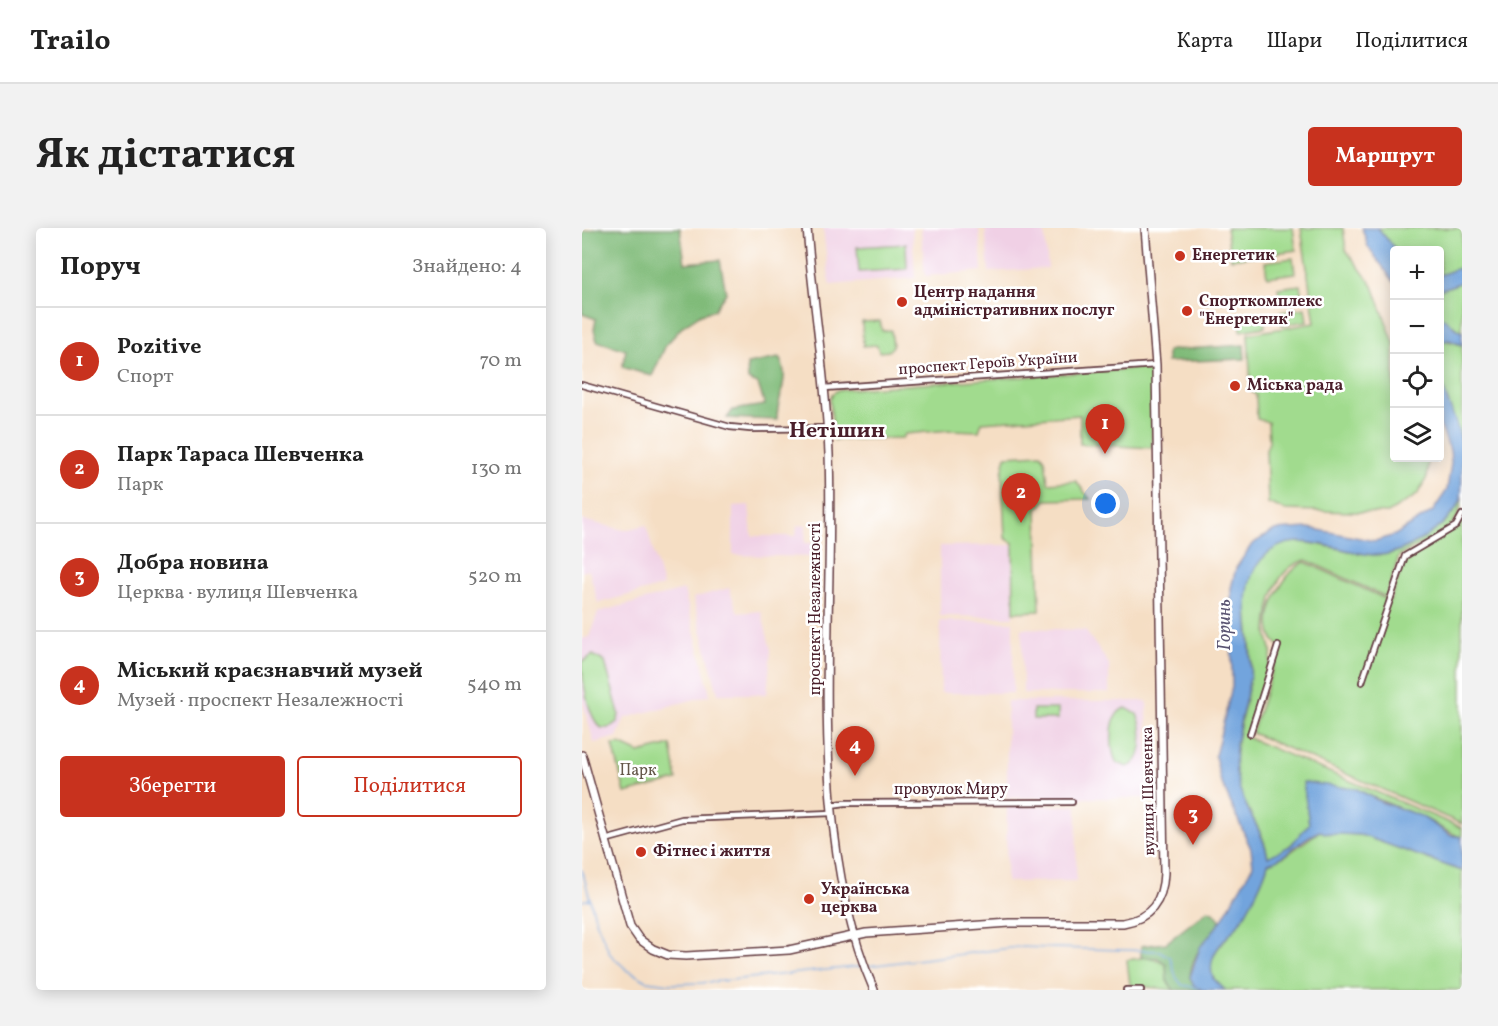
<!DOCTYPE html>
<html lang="uk">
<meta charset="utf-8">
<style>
:root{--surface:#fff;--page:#f2f2f2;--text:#222;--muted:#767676;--line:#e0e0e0;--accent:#c8321e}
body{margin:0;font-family:Vollkorn,serif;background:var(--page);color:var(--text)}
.controls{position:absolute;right:18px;top:18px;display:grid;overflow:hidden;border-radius:6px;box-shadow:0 3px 15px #0003}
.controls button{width:54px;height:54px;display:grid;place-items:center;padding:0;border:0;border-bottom:2px solid var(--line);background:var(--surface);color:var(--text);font:30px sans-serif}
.you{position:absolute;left:524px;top:276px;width:21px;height:21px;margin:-15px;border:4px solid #fff;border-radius:50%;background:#1a73e8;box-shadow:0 0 0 9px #1a73e833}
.badge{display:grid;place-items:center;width:39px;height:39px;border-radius:50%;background:var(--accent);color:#fff;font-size:20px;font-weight:700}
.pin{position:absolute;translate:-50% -50px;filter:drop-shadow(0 2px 3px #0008)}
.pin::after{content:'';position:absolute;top:32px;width:21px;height:18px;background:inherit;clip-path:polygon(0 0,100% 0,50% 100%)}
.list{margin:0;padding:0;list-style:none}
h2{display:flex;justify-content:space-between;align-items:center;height:78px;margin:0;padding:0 24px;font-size:26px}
h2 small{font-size:20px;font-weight:400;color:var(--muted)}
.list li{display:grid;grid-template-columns:39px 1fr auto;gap:18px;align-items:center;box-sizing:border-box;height:108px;padding:0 24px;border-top:2px solid var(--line)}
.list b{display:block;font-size:22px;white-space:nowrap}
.list p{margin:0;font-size:20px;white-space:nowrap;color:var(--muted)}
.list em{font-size:20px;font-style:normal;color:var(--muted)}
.actions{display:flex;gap:12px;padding:18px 24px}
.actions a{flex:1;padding:14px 0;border:2px solid var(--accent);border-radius:6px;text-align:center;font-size:21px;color:var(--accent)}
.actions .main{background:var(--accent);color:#fff}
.icon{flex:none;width:33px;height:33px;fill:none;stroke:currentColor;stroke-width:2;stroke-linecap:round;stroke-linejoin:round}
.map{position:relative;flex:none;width:880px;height:762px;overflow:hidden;border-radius:6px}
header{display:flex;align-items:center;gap:36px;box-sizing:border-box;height:84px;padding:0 30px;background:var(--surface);border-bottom:2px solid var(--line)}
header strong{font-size:28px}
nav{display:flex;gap:33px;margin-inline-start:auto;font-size:21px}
.intro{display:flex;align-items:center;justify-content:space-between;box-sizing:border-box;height:144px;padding:0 36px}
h1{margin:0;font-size:42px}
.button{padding:15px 27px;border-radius:6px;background:var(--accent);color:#fff;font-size:21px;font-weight:700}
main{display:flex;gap:36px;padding:0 36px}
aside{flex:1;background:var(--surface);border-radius:6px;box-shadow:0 3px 15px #0003}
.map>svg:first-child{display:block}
.built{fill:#f0d0e5}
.green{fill:#a1db8e;stroke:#767d5c;stroke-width:1.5}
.forest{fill:#80bb79;stroke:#656d52;stroke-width:1.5}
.water{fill:#72a4dd;stroke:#5e6284;stroke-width:1.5}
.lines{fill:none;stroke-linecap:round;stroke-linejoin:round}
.stream{stroke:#72a4dd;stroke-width:1.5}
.street-casing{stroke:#643c42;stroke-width:8}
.secondary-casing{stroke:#643c42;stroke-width:10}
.street{stroke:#fff;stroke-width:4.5}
.secondary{stroke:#fff;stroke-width:7}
.poi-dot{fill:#c8321e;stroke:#fff;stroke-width:2}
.labels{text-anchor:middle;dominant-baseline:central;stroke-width:5;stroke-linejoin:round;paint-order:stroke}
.poi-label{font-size:16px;font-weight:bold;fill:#4a1f2b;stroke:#fff;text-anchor:start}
.street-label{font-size:16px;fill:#4a1f2b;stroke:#fff}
.park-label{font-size:16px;fill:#645749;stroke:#fff}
.water-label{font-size:18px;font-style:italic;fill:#5a5472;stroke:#fff}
.district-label{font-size:22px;font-weight:bold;fill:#4a1f2b;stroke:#fff}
</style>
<header>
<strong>Trailo</strong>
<nav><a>Карта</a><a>Шари</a><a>Поділитися</a></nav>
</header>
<div class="intro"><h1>Як дістатися</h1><a class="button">Маршрут</a></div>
<main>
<aside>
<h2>Поруч<small>Знайдено: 4</small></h2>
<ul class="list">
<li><span class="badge">1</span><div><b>Pozitive</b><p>Спорт</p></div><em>70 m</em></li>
<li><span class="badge">2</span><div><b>Парк Тараса Шевченка</b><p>Парк</p></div><em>130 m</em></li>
<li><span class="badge">3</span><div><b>Добра новина</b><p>Церква · вулиця Шевченка</p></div><em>520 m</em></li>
<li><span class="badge">4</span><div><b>Міський краєзнавчий музей</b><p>Музей · проспект Незалежності</p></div><em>540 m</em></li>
</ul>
<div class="actions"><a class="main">Зберегти</a><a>Поділитися</a></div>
</aside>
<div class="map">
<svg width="880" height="762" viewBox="0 0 880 762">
<rect width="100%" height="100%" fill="#fff"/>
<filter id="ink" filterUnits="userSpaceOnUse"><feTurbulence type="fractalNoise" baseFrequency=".0167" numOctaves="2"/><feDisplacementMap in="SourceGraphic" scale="12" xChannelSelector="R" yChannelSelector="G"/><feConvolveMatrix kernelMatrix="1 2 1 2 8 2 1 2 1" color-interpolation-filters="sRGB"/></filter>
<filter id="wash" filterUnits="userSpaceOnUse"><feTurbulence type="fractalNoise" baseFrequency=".008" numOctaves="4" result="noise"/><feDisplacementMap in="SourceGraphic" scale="24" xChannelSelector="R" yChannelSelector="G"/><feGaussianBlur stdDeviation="1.35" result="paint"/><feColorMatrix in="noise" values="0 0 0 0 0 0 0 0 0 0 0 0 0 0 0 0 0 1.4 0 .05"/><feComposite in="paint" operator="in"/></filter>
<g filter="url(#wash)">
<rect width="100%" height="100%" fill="#f5dec4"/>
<g class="built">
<path d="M241,0H330L333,50L248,57Z"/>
<path d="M339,0H397L400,43L343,48Z"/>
<path d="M403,0H462L466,40L407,44Z"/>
<path d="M167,277L170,308H214L215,298L224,297L223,315H231V329L151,327V278Z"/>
<path d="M0,292L42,302L64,297L81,358L16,375L7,342L0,344Z"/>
<path d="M430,317L431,389L358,388V318Z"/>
<path d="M147,360L156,385L179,383L189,422L185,466H136L111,370Z"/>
<path d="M102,362L128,467L43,490L35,509L12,515L0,471V411L7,409L16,384Z"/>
<path d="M358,393L431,394V465H359Z"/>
<path d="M440,400L503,402L527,436V465H441Z"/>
<path d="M425,473H565L566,570H425Z"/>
<path d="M425,578H495L494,653L424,654Z"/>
</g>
<g class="green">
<path d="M644,0H711L714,22L649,31Z"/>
<path d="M719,0H761L764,22L791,58L812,115V230H846L845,249L835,267L806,285L703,282L686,275L684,222L687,214L686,194L675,191L674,167L669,163L666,106L733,95Z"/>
<path d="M796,0H880V39L858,47V22H814Z"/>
<path d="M324,16L325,41L277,44L275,19Z"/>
<path d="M711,30L713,45L685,49L683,34Z"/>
<path d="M880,54V104L858,89V62Z"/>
<path d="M718,57L720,70L698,73L696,60Z"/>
<path d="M723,80L725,93L700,97L698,84Z"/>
<path d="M682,87L683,99L659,103L658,91Z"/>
<path d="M298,93L300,103L309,102L311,118L307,123L297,124L295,117L281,118L280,94Z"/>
<path d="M862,112L880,117V217L858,149V114Z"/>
<path d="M561,140L570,146V220L498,216V187L400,194L397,203L368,202L323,206L320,210L252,212L248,173L250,166L256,162Z"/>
<path d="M459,226L463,231L466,255L494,253L508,271L464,272L455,281L458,383L432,384L431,315L423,310L420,245L424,228Z"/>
<path d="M880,269C880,304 842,313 817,328L804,369L724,332C693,339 686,376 685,403C685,413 691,418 689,429C685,456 672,483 664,509L880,600V609C863,605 853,594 837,588C816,578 796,573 775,561L725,580L727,596C716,611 705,623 686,630C682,599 657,576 654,545C650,507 668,473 669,437C670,411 660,373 668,350C690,288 749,325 792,327C814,328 833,316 850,303C862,292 873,284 880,269Z"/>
<path d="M880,291V596L670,505L698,418C672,403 698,344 723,334L808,373L824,329L875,299Z"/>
<path d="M11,427L23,434L37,485L36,493L27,500H20C6,492 0,450 0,434Z"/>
<path d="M544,480L555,486C562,500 563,534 545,539L534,534C528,520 526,484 544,480Z"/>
<rect x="451" y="481" width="25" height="10"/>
<path d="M38,516L57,525L89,517L95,552L43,565L31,517Z"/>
<path d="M738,603C751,609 768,604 782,608L880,643V762H643C609,737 643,715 658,694C666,682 683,649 686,635L703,628Z"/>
<path d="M566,729L584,736L585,753L592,762L548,757L545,732Z"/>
</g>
<g class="forest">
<path d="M17,0H98L103,35L138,32L144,65L132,82L119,86L101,98L84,117L70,148L40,139L44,122L15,113L12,102L14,91L0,86V4Z"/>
<path d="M662,117L663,131L585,134V123L590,122Z"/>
<path d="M197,130C210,150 194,170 195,192L145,190L151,182L183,177L176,156L166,152L165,136Z"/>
<path d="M626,682L633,685L639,693C626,711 608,727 608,751L620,762H592L585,753L584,736L575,730L559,729V718L584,715Z"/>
</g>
<g class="water">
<path d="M780,0H796L814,22L812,54L786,19Z"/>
<path d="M880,39V54L858,62V47Z"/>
<path d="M858,89C868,91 870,101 880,104V117L867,112L858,114Z"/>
<path d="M858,149C863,172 877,195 880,218C880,232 880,260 879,272C869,297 821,328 794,327C756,326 710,295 679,332C653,362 672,411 668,447C664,482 648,514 655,550C660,579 681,601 686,629L708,618L727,596L721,554L775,561L799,574L839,588L868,607L880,609V643L782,608C768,604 751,609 738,603C718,610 707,629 686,635C683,649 666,683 658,694C645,712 623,724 631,750L643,762H620L611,757L608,749L618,719L639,693L671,637L669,621L638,551L633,528L650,459L649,360L654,340L670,316L693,302L727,300L793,313L813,307L851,283L865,262L869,235L868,223L858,197Z"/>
</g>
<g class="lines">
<g class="stream">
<path d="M0,642L14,693L28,726L45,742L65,753L88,756L119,755L282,738"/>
<path d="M0,673L8,671"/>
<path d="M286,738L436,719L577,723L588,729L594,749L600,757L616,760"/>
</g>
</g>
</g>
<g filter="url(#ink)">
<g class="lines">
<defs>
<g id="street">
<path d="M0,157L148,199L168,201L245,200"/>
<path d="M242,160L574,137"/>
<path d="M780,454L823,328L874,298L880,287"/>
<path d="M668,506L696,418"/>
<path d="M249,577L263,575L490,574"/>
<path d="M23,612L100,591L250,585"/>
<path d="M544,762H559"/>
</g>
<g id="secondary">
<path d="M225,0C231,75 244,151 247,226C253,398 222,602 292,762"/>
<path d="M0,527L48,698L57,711L71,721L86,727L104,728L207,722L284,705L428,695H541C570,690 581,672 582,645L574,137L563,0"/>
</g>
</defs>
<use href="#street" class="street-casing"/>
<use href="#secondary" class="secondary-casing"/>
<use href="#street" class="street"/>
<use href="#secondary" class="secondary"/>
</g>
</g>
<g class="poi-dot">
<circle cx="598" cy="28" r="6"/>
<circle cx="320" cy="74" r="6"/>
<circle cx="605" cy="83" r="6"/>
<circle cx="653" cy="158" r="6"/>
<circle cx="59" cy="624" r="6"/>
<circle cx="227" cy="671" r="6"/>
</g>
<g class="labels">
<g class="poi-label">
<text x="610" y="28">Енергетик</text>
<text x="332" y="65">Центр надання<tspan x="332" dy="18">адміністративних послуг</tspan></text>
<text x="617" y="74">Спорткомплекс<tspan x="617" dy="18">"Енергетик"</tspan></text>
<text x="665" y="158">Міська рада</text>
<text x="71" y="624">Фітнес і життя</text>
<text x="239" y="662">Українська<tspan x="239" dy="18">церква</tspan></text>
</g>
<g class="street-label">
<text transform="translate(406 136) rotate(-4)">проспект Героїв України</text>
<text transform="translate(234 381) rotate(-90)">проспект Незалежності</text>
<text x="369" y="562">провулок Миру</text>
<text transform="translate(567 563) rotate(-91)">вулиця Шевченка</text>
</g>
<g class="park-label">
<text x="56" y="543">Парк</text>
</g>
<g class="water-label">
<text transform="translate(643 397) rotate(-90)">Горинь</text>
</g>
<g class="district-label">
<text x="255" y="203">Нетішин</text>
</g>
</g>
</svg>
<div class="controls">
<button>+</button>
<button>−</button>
<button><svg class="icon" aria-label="locate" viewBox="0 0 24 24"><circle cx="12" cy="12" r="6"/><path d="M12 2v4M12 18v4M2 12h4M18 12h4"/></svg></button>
<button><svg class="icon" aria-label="layers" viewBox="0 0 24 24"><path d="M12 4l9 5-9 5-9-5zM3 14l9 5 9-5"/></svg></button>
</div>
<div class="you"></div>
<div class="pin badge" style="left:523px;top:226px">1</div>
<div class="pin badge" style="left:439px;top:295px">2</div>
<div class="pin badge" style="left:611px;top:617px">3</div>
<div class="pin badge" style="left:273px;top:548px">4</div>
</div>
</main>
